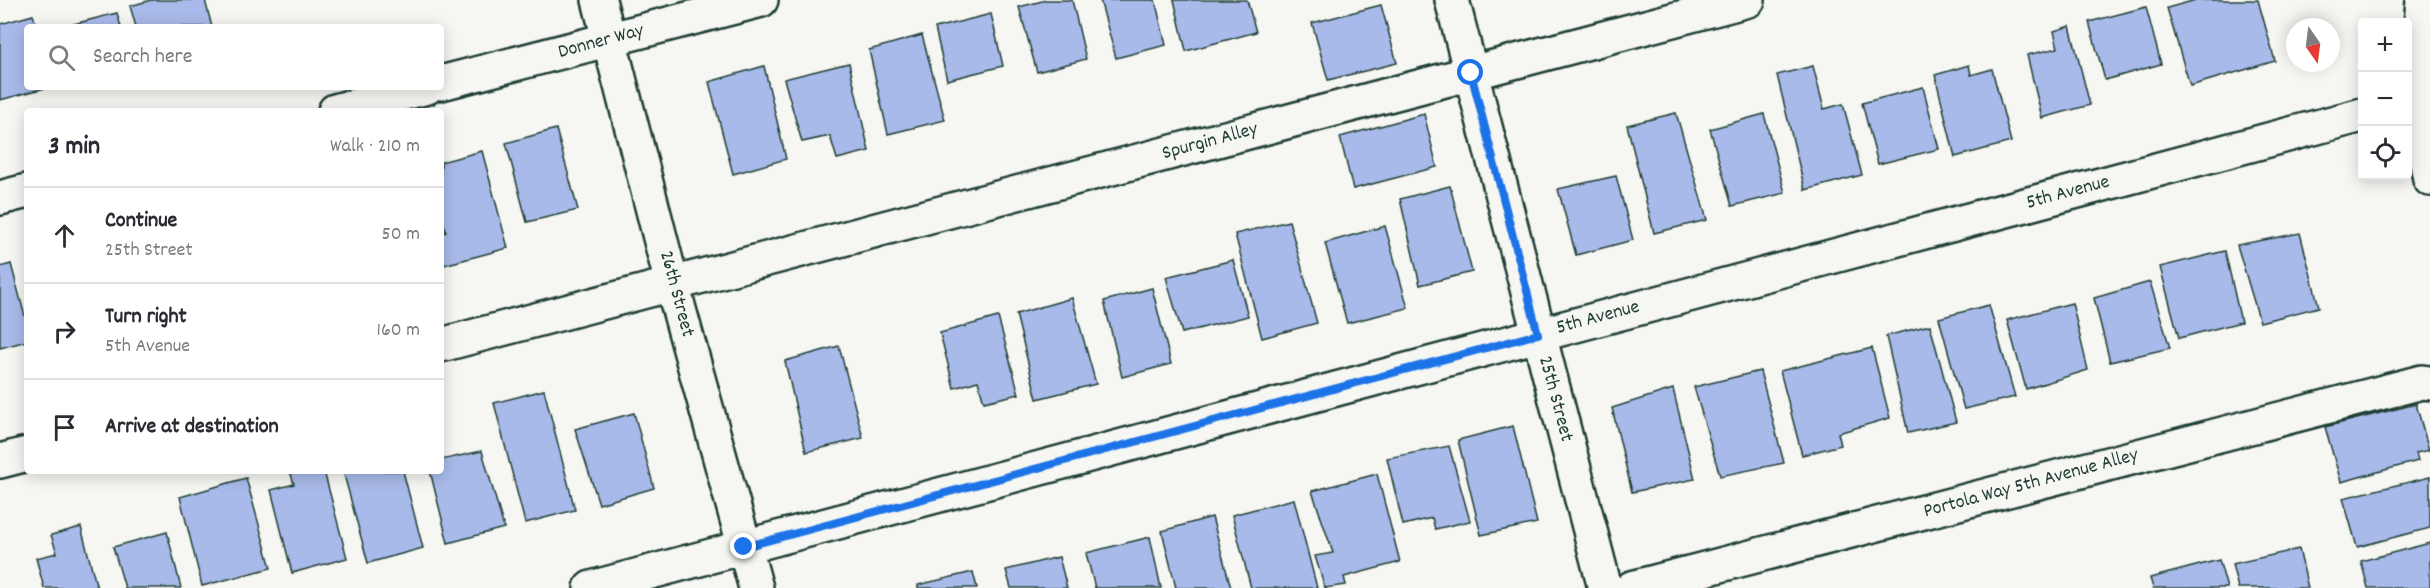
<!DOCTYPE html>
<meta charset="utf-8">
<style>
:root{--surface:#fff;--page:#f2f2f3;--text:#2b2b33;--muted:#7c7c81;--line:#e1e1e2}
body{margin:0;font-family:Dekko,sans-serif;background:var(--page);color:var(--text)}
.controls{position:absolute;right:18px;top:18px;display:grid;overflow:hidden;border-radius:6px;box-shadow:0 3px 15px #0003}
.controls button{width:54px;height:54px;display:grid;place-items:center;padding:0;border:0;border-bottom:2px solid var(--line);background:var(--surface);color:var(--text);font:30px sans-serif}
.compass{position:absolute;left:2286px;top:18px;width:54px;height:54px;border-radius:50%;background:var(--surface);box-shadow:0 3px 15px #0003;rotate:166deg}
.stop{position:absolute;width:18px;height:18px;margin:-14px;border:4px solid #1a73e8;border-radius:50%;background:#fff}
.stop.end{background:#1a73e8;border-color:#fff;box-shadow:0 2px 6px #0008}
.list{margin:0;padding:0;list-style:none}
h2{display:flex;justify-content:space-between;align-items:center;height:78px;margin:0;padding:0 24px;font-size:26px}
h2 small{font-size:20px;font-weight:400;color:var(--muted)}
.list li{display:grid;grid-template-columns:39px 1fr auto;gap:18px;align-items:center;box-sizing:border-box;height:96px;padding:0 24px;border-top:2px solid var(--line)}
.list b{display:block;font-size:22px;white-space:nowrap}
.list p{margin:0;font-size:20px;white-space:nowrap;color:var(--muted)}
.list em{font-size:20px;font-style:normal;color:var(--muted)}
.icon{flex:none;width:33px;height:33px;fill:none;stroke:currentColor;stroke-width:2;stroke-linecap:round;stroke-linejoin:round}
.map{position:relative;flex:none;width:2430px;height:588px;overflow:hidden}
.search{position:absolute;background:var(--surface);box-shadow:0 3px 15px #0003;left:24px;top:24px;width:420px;height:66px;display:flex;align-items:center;gap:15px;box-sizing:border-box;padding:0 21px;border-radius:6px;color:var(--muted);font-size:22px}
.panel{position:absolute;background:var(--surface);box-shadow:0 3px 15px #0003;left:24px;top:108px;width:420px;height:366px;border-radius:6px}
.map>svg:first-child{display:block}
.building{fill:#a8bae9;stroke:#1f3d34;stroke-width:1.5}
.lines{fill:none;stroke-linecap:round;stroke-linejoin:round}
.minor-casing{stroke:#1f3d34;stroke-width:38}
.minor{stroke:#f6f6f2;stroke-width:33}
.route{stroke:#1a73e8;stroke-width:8}
.labels{text-anchor:middle;dominant-baseline:central;stroke-width:4.5;stroke-linejoin:round;paint-order:stroke}
.street-label{font-size:20px;fill:#1f3d34;stroke:#f6f6f2}
</style>
<div class="map">
<svg width="2430" height="588" viewBox="0 0 2430 588">
<rect width="100%" height="100%" fill="#f6f6f2"/>
<filter id="ink" filterUnits="userSpaceOnUse"><feTurbulence type="fractalNoise" baseFrequency=".0167" numOctaves="2"/><feDisplacementMap in="SourceGraphic" scale="12" xChannelSelector="R" yChannelSelector="G"/><feConvolveMatrix kernelMatrix="1 2 1 2 8 2 1 2 1" color-interpolation-filters="sRGB"/></filter>
<g filter="url(#ink)">
<g class="building">
<path d="M151,0H205L212,27H136L130,6Z"/>
<path d="M1046,0H1072L1086,59L1037,72L1019,7Z"/>
<path d="M1100,0H1155L1166,45L1116,58Z"/>
<path d="M1174,0H1247L1256,32L1186,51Z"/>
<path d="M2196,0H2258L2275,61L2190,86L2167,8Z"/>
<path d="M1381,5L1397,63L1328,80L1312,23Z"/>
<path d="M2146,7L2161,64L2105,80L2089,22Z"/>
<path d="M117,13L121,27H62Z"/>
<path d="M991,14L1003,66L947,80L935,28Z"/>
<path d="M33,15L37,27H27V87H49L0,100V24Z"/>
<path d="M2070,26L2090,105L2042,118L2027,55L2058,48L2054,31Z"/>
<path d="M922,35L945,120L888,134L869,50Z"/>
<path d="M849,63L869,151L837,159L830,136L802,142L784,79Z"/>
<path d="M1969,65L1971,75L1992,69L2011,142L1955,157L1935,75Z"/>
<path d="M764,66L786,159L733,174L709,82Z"/>
<path d="M1813,66L1824,109L1843,104L1862,175L1805,190L1777,75Z"/>
<path d="M1923,87L1939,149L1878,164L1862,103Z"/>
<path d="M1676,113L1707,220L1654,233L1627,125Z"/>
<path d="M1424,114L1437,167L1353,189L1340,137Z"/>
<path d="M1764,114L1785,193L1732,206L1710,129Z"/>
<path d="M556,129L578,210L527,222L506,143Z"/>
<path d="M482,151L508,248L444,265L441,252V234L446,232L441,212V162Z"/>
<path d="M1616,176L1633,240L1576,255L1558,189Z"/>
<path d="M1450,186L1472,272L1420,285L1400,199Z"/>
<path d="M1289,221L1317,323L1262,338L1235,234Z"/>
<path d="M1385,226L1408,308L1347,323L1325,243Z"/>
<path d="M2300,233L2319,307L2260,322L2237,245Z"/>
<path d="M2225,251L2241,322L2179,338L2160,267Z"/>
<path d="M1233,260L1248,316L1182,333L1166,277Z"/>
<path d="M11,264L27,324V341L0,348V267Z"/>
<path d="M2150,282L2170,348L2110,362L2094,298Z"/>
<path d="M1152,288L1171,364L1122,377L1104,301Z"/>
<path d="M1072,298L1096,384L1037,399L1016,314Z"/>
<path d="M2072,303L2088,370L2026,389L2007,320Z"/>
<path d="M1989,305L2015,397L1964,409L1939,318Z"/>
<path d="M998,317L1019,394L984,402L978,381L954,388L940,333Z"/>
<path d="M1930,325L1956,422L1908,433L1886,336Z"/>
<path d="M839,346L863,438L806,452L785,361Z"/>
<path d="M1872,348L1890,418L1838,433L1841,445L1802,455L1780,371Z"/>
<path d="M1760,371L1784,463L1720,476L1694,387Z"/>
<path d="M1673,389L1695,479L1632,492L1612,408Z"/>
<path d="M544,390L575,510L525,523L494,403Z"/>
<path d="M2416,404L2429,450L2416,453L2418,461L2341,482L2325,427Z"/>
<path d="M634,413L654,488L599,504L575,429Z"/>
<path d="M1513,426L1537,523L1481,535L1458,440Z"/>
<path d="M1449,446L1470,521L1435,529L1432,518L1403,525L1387,458Z"/>
<path d="M482,451L504,528L448,543L430,471H441V460Z"/>
<path d="M290,471H324L347,558L292,573L271,490L294,484Z"/>
<path d="M343,471H403L423,548L368,563Z"/>
<path d="M1377,474L1400,562L1344,577L1346,585L1325,588L1315,556L1333,553L1312,491Z"/>
<path d="M2430,477V528L2357,547L2343,498Z"/>
<path d="M246,478L271,568L202,586L180,497Z"/>
<path d="M1294,499L1317,588H1251L1232,515Z"/>
<path d="M1212,517L1231,588H1176L1162,531Z"/>
<path d="M81,527L97,588H44L36,558L57,553L51,535Z"/>
<path d="M167,532L181,588H125L113,547Z"/>
<path d="M1150,537L1161,588H1095L1086,553Z"/>
<path d="M2430,543V588H2368L2361,561Z"/>
<path d="M2299,549L2308,588H2238L2232,564Z"/>
<path d="M1059,557L1067,588H1011L1006,570Z"/>
<path d="M2219,560L2227,588H2153L2150,578Z"/>
<path d="M973,572L977,588H918V585Z"/>
</g>
<g class="lines">
<defs>
<g id="minor">
<path d="M599,0L672,284L756,588"/>
<path d="M1452,0L1605,588"/>
<path d="M2423,0L2415,101L2430,179"/>
<path d="M441,83L761,0"/>
<path d="M335,111L427,87"/>
<path d="M0,198L27,191"/>
<path d="M441,345L1748,0"/>
<path d="M0,461L27,454"/>
<path d="M591,588L2362,115"/>
<path d="M1632,588L2422,382L2430,383"/>
</g>
</defs>
<use href="#minor" class="minor-casing"/>
<use href="#minor" class="minor"/>
</g>
</g>
<g class="lines" filter="url(#ink)">
<path class="route" d="M744,547L1538,334L1471,73"/>
</g>
<g class="labels">
<g class="street-label">
<text transform="translate(601 42) rotate(-15)">Donner Way</text>
<text transform="translate(1210 142) rotate(-15)">Spurgin Alley</text>
<text transform="translate(2068 193) rotate(-15)">5th Avenue</text>
<text transform="translate(676 294) rotate(75)">26th Street</text>
<text transform="translate(1598 318) rotate(-15)">5th Avenue</text>
<text transform="translate(1555 399) rotate(75)">25th Street</text>
<text transform="translate(2031 484) rotate(-15)">Portola Way 5th Avenue Alley</text>
</g>
</g>
</svg>
<div class="controls">
<button>+</button>
<button>−</button>
<button><svg class="icon" aria-label="locate" viewBox="0 0 24 24"><circle cx="12" cy="12" r="6"/><path d="M12 2v4M12 18v4M2 12h4M18 12h4"/></svg></button>
</div>
<svg class="compass" viewBox="-18 -18 36 36"><path d="M0-13l5 13h-10z" fill="#e53935"/><path d="M0 13l5-13h-10z" fill="#7c7c81"/></svg>
<div class="stop" style="left:1471px;top:73px"></div>
<div class="stop end" style="left:744px;top:547px"></div>
<div class="search"><svg class="icon" aria-label="search" viewBox="0 0 24 24"><circle cx="10" cy="10" r="6"/><path d="M15 15l6 6"/></svg>Search here</div>
<section class="panel">
<h2>3 min<small>Walk · 210 m</small></h2>
<ul class="list">
<li><svg class="icon" aria-label="ahead" viewBox="0 0 24 24"><path d="M12 20V5M6 11l6-6 6 6"/></svg><div><b>Continue</b><p>25th Street</p></div><em>50 m</em></li>
<li><svg class="icon" aria-label="right" viewBox="0 0 24 24"><path d="M7 20v-9h11M14 6l5 5-5 5"/></svg><div><b>Turn right</b><p>5th Avenue</p></div><em>160 m</em></li>
<li><svg class="icon" aria-label="arrive" viewBox="0 0 24 24"><path d="M6 21V4h12l-3 4 3 4H6"/></svg><div><b>Arrive at destination</b></div></li>
</ul>
</section>
</div>
